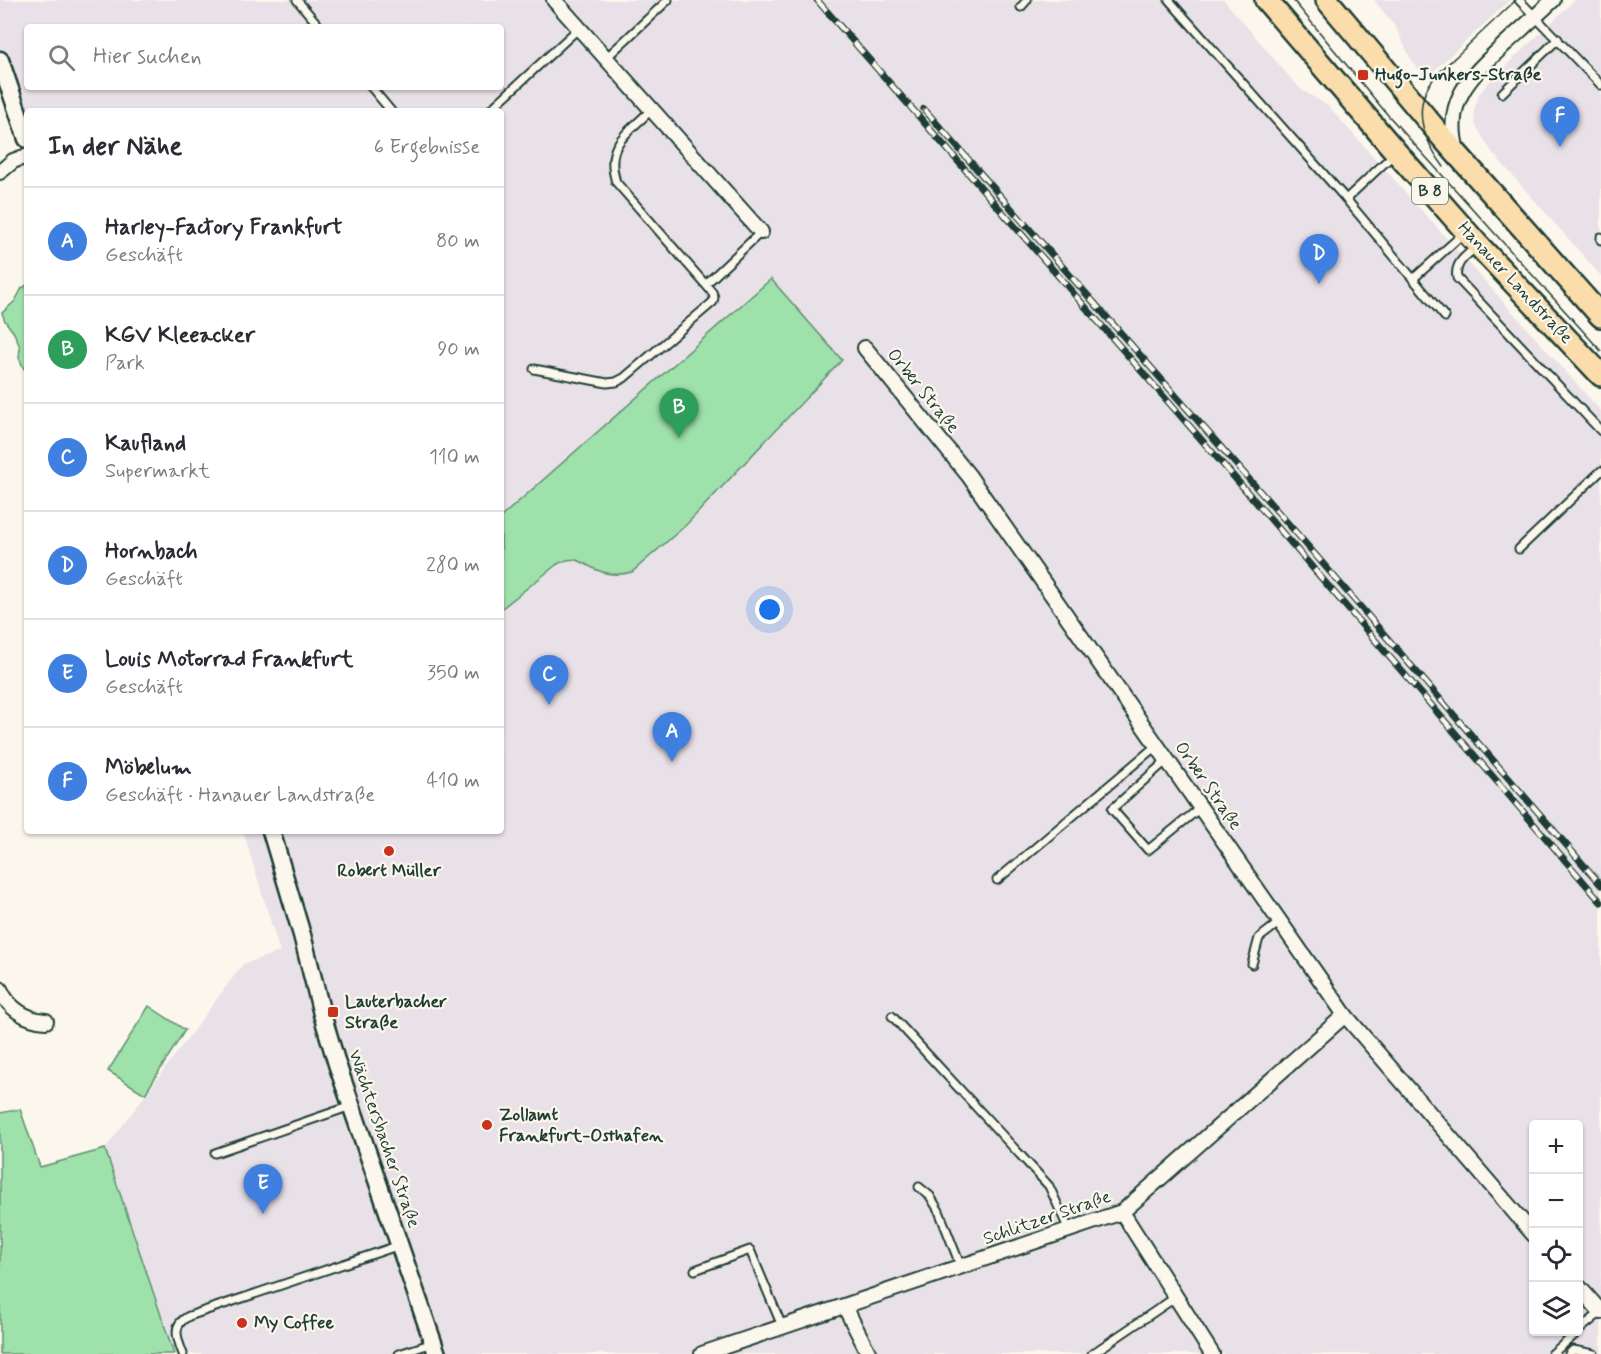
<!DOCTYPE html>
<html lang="de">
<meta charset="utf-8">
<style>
:root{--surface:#fff;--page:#f2f2f3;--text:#2b2b33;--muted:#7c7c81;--line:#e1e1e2;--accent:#c8321e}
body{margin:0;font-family:Mynerve,sans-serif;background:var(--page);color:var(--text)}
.controls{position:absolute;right:18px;bottom:18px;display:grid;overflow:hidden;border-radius:6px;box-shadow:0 2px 4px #0004}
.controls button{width:54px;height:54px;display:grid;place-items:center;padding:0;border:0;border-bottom:2px solid var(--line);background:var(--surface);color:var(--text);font:30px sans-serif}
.you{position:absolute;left:770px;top:610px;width:21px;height:21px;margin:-15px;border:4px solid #fff;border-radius:50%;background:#1a73e8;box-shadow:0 0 0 9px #1a73e833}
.badge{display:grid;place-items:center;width:39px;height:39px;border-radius:50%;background:var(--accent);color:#fff;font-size:20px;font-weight:700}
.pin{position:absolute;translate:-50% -50px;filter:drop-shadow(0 2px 3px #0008)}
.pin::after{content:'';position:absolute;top:32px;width:21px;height:18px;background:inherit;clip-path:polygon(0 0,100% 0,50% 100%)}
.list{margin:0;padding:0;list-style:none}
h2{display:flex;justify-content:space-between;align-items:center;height:78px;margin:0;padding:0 24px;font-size:26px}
h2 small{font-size:20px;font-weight:400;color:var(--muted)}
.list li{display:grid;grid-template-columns:39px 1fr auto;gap:18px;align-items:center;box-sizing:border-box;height:108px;padding:0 24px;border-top:2px solid var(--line)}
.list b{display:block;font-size:22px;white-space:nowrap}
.list p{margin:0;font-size:20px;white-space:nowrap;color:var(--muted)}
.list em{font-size:20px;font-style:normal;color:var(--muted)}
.icon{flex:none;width:33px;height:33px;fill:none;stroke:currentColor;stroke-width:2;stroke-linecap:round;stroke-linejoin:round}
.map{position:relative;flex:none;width:1601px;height:1354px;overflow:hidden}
.search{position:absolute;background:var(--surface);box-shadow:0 2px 4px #0004;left:24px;top:24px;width:480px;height:66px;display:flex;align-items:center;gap:15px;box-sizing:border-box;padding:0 21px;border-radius:6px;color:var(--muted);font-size:22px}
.panel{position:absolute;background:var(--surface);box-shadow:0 2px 4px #0004;left:24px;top:108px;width:480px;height:726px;border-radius:6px}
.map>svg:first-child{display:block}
.built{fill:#e8e1e8;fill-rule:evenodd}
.green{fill:#9fe1ab;stroke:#5f8f70;stroke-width:1.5}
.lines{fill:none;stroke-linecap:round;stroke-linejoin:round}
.service-casing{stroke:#1f3d34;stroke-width:11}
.minor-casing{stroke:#1f3d34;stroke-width:18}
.tertiary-casing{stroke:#1f3d34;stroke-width:21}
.primary-casing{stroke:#1f3d34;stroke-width:26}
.service{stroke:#fbf7ec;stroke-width:7}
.minor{stroke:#fbf7ec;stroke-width:14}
.tertiary{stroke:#fbf7ec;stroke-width:16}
.primary{stroke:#fbddab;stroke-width:21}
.tram{stroke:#1f3d34;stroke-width:1.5}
.rail-casing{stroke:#1f3d34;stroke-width:7}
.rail{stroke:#fbf7ec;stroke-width:4.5;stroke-dasharray:14;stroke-linecap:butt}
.poi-dot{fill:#c8321e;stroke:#fbf7ec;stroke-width:2}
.labels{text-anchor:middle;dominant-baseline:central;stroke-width:4.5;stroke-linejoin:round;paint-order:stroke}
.shield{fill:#fbf7ec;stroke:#61756b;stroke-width:1.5}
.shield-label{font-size:16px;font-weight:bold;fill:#1f3d34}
.poi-label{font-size:18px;font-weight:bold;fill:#1f3d34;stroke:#fbf7ec;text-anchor:start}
.street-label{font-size:18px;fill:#1f3d34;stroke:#fbf7ec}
</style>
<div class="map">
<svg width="1601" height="1354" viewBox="0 0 1601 1354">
<rect width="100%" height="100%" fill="#fbf7ec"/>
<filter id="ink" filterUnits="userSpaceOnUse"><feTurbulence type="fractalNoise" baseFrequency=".0167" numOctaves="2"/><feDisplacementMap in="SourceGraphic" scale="12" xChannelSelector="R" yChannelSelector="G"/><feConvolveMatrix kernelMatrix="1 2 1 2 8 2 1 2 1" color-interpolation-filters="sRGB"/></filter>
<g filter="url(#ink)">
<g class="built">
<path d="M0,0H1224L1292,80L1302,90L1328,106L1601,411V1354H174L105,1149L243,964L280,952L243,831H501V609L556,564L562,561L570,559L577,560L597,570L609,574L626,573L632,572L686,525L841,360L770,279L501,517V111H27V136L0,49ZM27,27H501V87H27ZM1534,1124H1578V1332H1534Z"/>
<path d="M1374,0H1510L1426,78L1412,61L1396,28Z"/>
<path d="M1575,0H1601V276L1491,151L1475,124L1474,110L1479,94L1489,82Z"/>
</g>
<g class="green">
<path d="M771,279L842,360L686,525L632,572C621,575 608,575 597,570C581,563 575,553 556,565L501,609V517Z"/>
<path d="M27,285V370L24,369L19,358L20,347L14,333L5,321L2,313L15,301L22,288Z"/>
<path d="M149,1006L185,1030L145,1094L108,1071Z"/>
<path d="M20,1109L40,1167L105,1149L174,1354H0V1113Z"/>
</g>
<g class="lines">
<defs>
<g id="service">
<path d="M297,0L320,27"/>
<path d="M1169,0L1346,199L1445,317"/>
<path d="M1519,0L1601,85"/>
<path d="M1021,7L1027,0"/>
<path d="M606,58L668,0"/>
<path d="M371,87L391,111"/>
<path d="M1502,93L1558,39"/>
<path d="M489,111L579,28"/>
<path d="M1346,199L1394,154"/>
<path d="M1601,237V240"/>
<path d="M1476,247C1466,256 1454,263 1457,278L1601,431"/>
<path d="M1413,279L1465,232"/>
<path d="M706,284L761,232"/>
<path d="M534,369L607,383L616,382L624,378L713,302L714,297L712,292L616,182C604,144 627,134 651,110"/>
<path d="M1519,549L1601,471"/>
<path d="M1167,760L1112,809L1148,850L1200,808"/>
<path d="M997,880L1157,745"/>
<path d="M1252,964L1259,938L1280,922"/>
<path d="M892,1016L1049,1186L1069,1230"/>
<path d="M215,1153L351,1106"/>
<path d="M919,1187L930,1196L939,1211L961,1267"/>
<path d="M695,1270L750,1250L782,1326"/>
<path d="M1578,1331L1601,1312"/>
<path d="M183,1354C177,1338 171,1325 189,1316L400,1245"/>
<path d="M399,1354L433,1343"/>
<path d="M1092,1354L1176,1297"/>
<path d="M1552,1354L1578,1332"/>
<path d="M1569,1354L1573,1350L1594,1354"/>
</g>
<g id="minor">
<path d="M554,0L761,232"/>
<path d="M1457,151C1443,100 1471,76 1505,44C1521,30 1537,15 1553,0"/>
<path d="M0,172L13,161L27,156"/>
<path d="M865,348L969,476L1345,1015L1534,1235"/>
<path d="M0,989C8,1008 26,1020 46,1021"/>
<path d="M1122,1212L1212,1354"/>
<path d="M1578,1286L1601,1312"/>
<path d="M845,1307L869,1354"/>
<path d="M702,1354L1122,1212L1345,1015"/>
</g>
<g id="tertiary">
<path d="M0,60L27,139"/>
<path d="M271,831L302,935L322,1014L337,1064L437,1354"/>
</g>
<g id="primary">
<path d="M1266,0L1396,152L1478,245L1601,375"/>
<path d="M1327,0L1442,137L1601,316"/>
</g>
</defs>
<use href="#service" class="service-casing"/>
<use href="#minor" class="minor-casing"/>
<use href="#tertiary" class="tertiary-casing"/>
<use href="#primary" class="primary-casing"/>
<use href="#service" class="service"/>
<use href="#minor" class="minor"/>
<use href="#tertiary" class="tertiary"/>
<use href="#primary" class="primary"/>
<g class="tram">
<path d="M1293,0L1387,114L1601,351"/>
<path d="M1444,167C1426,143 1412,114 1429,85C1438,71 1453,60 1465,48C1482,32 1499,16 1516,0"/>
</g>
<defs>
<g id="rail">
<path d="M817,0L1255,501L1601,902"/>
<path d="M924,109L1299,536L1601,885"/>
</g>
</defs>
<use href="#rail" class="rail-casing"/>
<use href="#rail" class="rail"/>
</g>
</g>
<g class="poi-dot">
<rect x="1357" y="69" width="12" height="12" rx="3"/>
<circle cx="389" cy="851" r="6"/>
<rect x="327" y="1006" width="12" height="12" rx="3"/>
<circle cx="487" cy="1125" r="6"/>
<circle cx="242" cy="1323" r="6"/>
</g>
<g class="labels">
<rect class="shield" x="1412" y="178" width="36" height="26" rx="4.5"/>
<g class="shield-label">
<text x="1430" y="191">B 8</text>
</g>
<g class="poi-label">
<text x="1375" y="75">Hugo-Junkers-Straße</text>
<text x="389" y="871" text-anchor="middle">Robert Müller</text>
<text x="345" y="1002">Lauterbacher<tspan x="345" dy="21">Straße</tspan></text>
<text x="499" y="1115">Zollamt<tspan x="499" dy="21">Frankfurt-Osthafen</tspan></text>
<text x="254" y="1323">My Coffee</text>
</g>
<g class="street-label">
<text transform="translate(1515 283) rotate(47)">Hanauer Landstraße</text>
<text transform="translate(923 391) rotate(51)">Orber Straße</text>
<text transform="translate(1208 786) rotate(55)">Orber Straße</text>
<text transform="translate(384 1139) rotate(71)">Wächtersbacher Straße</text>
<text transform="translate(1047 1218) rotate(-19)">Schlitzer Straße</text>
</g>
</g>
</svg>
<div class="controls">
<button>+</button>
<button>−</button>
<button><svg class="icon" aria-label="locate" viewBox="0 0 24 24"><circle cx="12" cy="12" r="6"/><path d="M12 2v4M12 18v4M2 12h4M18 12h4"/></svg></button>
<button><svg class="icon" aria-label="layers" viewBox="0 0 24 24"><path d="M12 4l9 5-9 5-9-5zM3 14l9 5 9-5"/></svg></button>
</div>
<div class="you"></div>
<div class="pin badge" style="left:672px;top:762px;background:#3f7fe0">A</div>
<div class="pin badge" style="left:679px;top:438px;background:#2e9e5b">B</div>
<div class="pin badge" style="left:549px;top:705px;background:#3f7fe0">C</div>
<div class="pin badge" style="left:1319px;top:284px;background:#3f7fe0">D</div>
<div class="pin badge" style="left:263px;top:1214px;background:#3f7fe0">E</div>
<div class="pin badge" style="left:1560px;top:147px;background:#3f7fe0">F</div>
<div class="search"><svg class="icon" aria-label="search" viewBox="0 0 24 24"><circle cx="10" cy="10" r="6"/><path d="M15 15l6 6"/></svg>Hier suchen</div>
<section class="panel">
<h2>In der Nähe<small>6 Ergebnisse</small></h2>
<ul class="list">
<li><span class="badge" style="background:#3f7fe0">A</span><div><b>Harley-Factory Frankfurt</b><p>Geschäft</p></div><em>80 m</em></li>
<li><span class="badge" style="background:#2e9e5b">B</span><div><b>KGV Kleeacker</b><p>Park</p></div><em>90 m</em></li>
<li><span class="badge" style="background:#3f7fe0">C</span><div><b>Kaufland</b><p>Supermarkt</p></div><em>110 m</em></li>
<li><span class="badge" style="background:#3f7fe0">D</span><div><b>Hornbach</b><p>Geschäft</p></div><em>280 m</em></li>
<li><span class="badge" style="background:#3f7fe0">E</span><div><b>Louis Motorrad Frankfurt</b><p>Geschäft</p></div><em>350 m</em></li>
<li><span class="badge" style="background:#3f7fe0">F</span><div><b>Möbelum</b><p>Geschäft · Hanauer Landstraße</p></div><em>410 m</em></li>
</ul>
</section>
</div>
